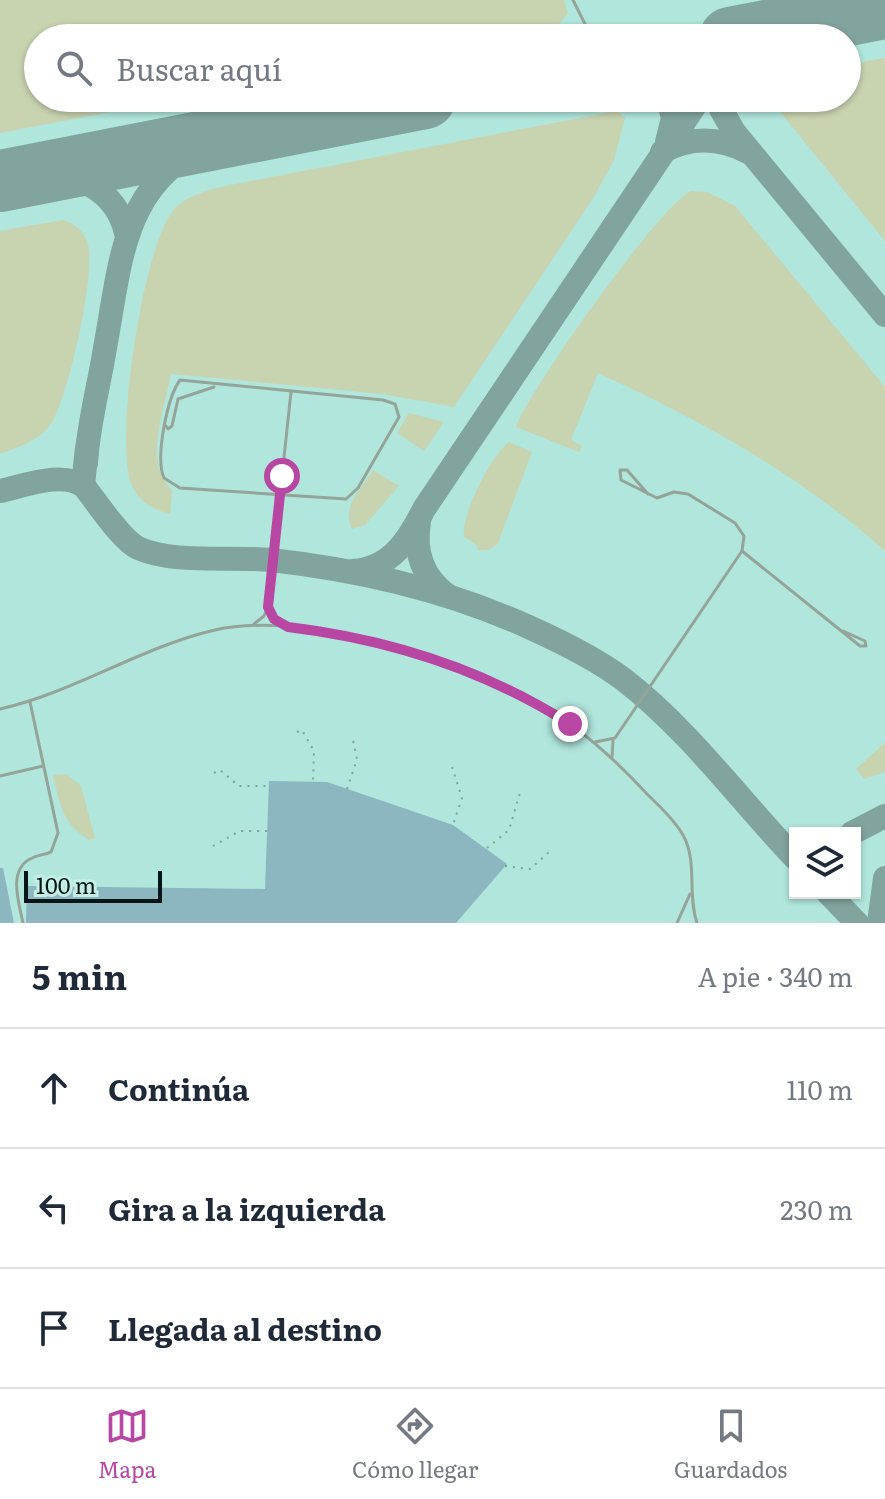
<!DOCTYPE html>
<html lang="es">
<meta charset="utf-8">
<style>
:root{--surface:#fff;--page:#f2f2f3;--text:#1f2937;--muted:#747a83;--line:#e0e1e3;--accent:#b847a3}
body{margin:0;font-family:Literata,serif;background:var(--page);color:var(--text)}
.controls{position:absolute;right:24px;bottom:24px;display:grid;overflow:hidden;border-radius:0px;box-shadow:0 2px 6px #0004}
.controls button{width:72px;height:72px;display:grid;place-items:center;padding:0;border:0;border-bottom:2px solid var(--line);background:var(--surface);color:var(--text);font:40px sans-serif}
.scale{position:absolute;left:24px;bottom:20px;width:138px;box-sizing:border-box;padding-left:8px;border:4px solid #061614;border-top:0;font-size:22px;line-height:28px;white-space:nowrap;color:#061614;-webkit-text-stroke:6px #c3efe6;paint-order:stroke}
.stop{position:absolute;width:24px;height:24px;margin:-18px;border:6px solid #b847a3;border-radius:50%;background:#fff}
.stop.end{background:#b847a3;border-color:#fff;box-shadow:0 2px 8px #0008}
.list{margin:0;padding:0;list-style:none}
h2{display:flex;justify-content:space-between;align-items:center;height:104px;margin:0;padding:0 32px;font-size:34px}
h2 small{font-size:26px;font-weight:400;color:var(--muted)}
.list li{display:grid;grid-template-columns:52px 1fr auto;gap:24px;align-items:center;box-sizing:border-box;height:120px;padding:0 32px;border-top:2px solid var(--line)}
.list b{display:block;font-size:30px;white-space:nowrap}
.list em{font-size:26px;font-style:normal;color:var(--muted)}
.icon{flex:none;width:44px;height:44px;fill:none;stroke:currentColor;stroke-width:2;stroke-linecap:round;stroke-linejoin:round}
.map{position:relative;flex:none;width:885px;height:923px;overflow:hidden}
.search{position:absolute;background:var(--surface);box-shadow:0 2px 6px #0004;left:24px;right:24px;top:24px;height:88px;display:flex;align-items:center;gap:20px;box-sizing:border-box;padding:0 28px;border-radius:44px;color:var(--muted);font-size:30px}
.sheet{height:464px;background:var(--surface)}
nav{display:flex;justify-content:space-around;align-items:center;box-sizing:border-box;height:112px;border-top:2px solid var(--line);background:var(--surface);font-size:22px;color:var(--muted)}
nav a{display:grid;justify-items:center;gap:4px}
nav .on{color:var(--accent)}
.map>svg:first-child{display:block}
.built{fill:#b0e6dc;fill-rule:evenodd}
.green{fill:#c8d3b0}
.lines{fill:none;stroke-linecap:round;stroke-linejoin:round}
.taxiway{stroke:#82a49e;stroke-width:24}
.runway{stroke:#82a49e;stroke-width:62}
.building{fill:#8cb6c0}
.path{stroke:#81a39c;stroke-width:2;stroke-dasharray:2 6;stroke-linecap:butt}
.service{stroke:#95a498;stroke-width:3}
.route{stroke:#b847a3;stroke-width:10}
</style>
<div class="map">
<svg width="885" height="923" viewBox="0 0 885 923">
<rect width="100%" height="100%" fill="#c3efe6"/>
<path class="built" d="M0,0H885V923H0ZM38,38H847V98H38ZM795,833H855V893H795Z"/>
<g class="green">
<path d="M0,0H564L568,13L558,25L492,38H38V98H183L0,133Z"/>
<path d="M885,58V241L769,98H847V65Z"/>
<path d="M617,111L625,118L614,160L592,200L454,407L383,394L171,374C165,409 142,462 172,490L170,514C154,510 139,502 132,486C113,444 143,240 176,207C188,196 205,191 220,187Z"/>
<path d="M691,191L707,192L735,206L885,387V551C800,475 701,420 598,373L571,440L582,446L579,452L516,427C528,392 660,205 691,191Z"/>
<path d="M63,220C76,224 85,232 88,245C96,272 67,407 48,428C37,441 16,448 0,454V231Z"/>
<path d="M409,413L444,422L424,451L397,433Z"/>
<path d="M509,442L532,452L498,543L489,550H478L477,545L464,537C461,514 491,456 509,442Z"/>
<path d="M373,470L399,486L365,525L352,529C341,505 361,491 373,470Z"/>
<path d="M885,743V772L864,779L856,769Z"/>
<path d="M66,774L81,786L95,838L89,840C62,823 60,805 53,775Z"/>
</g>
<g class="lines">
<g class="taxiway">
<path d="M765,38L792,26"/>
<path d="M719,98L721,109L734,132L885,315"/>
<path d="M667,142L673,118L668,98"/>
<path d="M662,152C691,136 719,137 748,152"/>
<path d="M36,174C77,173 116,189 126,233"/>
<path d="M87,448L83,485C96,501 121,540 138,548C172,564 232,556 271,560C361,570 451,591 533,629C564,643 596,659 623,679C688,729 739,799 795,858"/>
<path d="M86,463C88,425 99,386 105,348C122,256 122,177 222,138"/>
<path d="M0,491C24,486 63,470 85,487"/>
<path d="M419,522C414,552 422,577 447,595"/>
<path d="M353,571C391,568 408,541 424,509L700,98"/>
<path d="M852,833L885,816"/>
<path d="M828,893L857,923"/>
<path d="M879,923L885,878"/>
</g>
<g class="runway">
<path d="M730,38L885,8"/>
<path d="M0,181L425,98"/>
</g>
</g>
<g class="building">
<path d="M269,781L327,782L453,825L507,864L456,923H26L27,886L265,889Z"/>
<path d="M0,868H3L14,923H0Z"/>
</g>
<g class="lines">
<g class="path">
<path d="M297,732L302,730L314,751L313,782"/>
<path d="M452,767L462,798L453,825"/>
<path d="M214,773L220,770L239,786H269"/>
<path d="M347,789L357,759L352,736"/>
<path d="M213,846L240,831H269"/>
<path d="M487,848L509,830L520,793"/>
<path d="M505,866L530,869L548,853L545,847"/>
</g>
<g class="service">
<path d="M573,0L592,38"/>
<path d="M180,380L383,400L395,404L399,417L358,488L346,499L180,488L164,478C155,458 167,398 180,380Z"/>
<path d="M166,426L168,429L172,426L178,399L214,387"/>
<path d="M648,494L627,470H620L621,480L657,498L674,492L688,494L735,523L744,536L742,551L860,646H866L865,641L843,631"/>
<path d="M269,609L274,619L284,626"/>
<path d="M254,624L264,616L268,607L291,392"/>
<path d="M0,709C75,692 141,647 215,630C313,608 491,667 571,725C599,745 624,769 647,794C659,806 674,819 683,835C698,862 687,894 697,923"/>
<path d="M595,742L615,738L742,551"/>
<path d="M612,757L613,741"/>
<path d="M0,776L43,766"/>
<path d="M23,923C19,903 7,869 32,858C38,855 44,855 51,852L58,833L30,702"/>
<path d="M677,923L690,894"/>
</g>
</g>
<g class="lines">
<path class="route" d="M282,476L268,607L274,619L288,627C388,639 485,670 570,724"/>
</g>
</svg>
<div class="controls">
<button><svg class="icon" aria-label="layers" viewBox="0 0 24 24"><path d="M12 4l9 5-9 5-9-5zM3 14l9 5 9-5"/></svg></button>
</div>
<div class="scale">100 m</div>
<div class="stop" style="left:282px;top:476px"></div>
<div class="stop end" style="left:570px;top:724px"></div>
<div class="search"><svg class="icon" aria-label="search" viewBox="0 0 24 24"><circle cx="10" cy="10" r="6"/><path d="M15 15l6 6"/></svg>Buscar aquí</div>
</div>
<section class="sheet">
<h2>5 min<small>A pie · 340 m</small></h2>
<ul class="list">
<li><svg class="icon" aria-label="ahead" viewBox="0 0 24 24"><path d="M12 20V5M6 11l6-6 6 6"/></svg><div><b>Continúa</b></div><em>110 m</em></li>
<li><svg class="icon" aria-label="left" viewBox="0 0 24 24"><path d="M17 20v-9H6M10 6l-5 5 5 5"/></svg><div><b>Gira a la izquierda</b></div><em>230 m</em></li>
<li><svg class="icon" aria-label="arrive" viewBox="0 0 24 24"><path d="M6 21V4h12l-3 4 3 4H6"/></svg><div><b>Llegada al destino</b></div></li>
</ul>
</section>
<nav>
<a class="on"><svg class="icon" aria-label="map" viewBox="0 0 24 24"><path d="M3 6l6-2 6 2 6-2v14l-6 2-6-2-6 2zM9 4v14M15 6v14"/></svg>Mapa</a>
<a><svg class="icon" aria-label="directions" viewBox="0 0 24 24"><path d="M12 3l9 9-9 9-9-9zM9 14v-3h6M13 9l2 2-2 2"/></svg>Cómo llegar</a>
<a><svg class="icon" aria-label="saved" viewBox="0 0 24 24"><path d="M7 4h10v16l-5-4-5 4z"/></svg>Guardados</a>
</nav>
